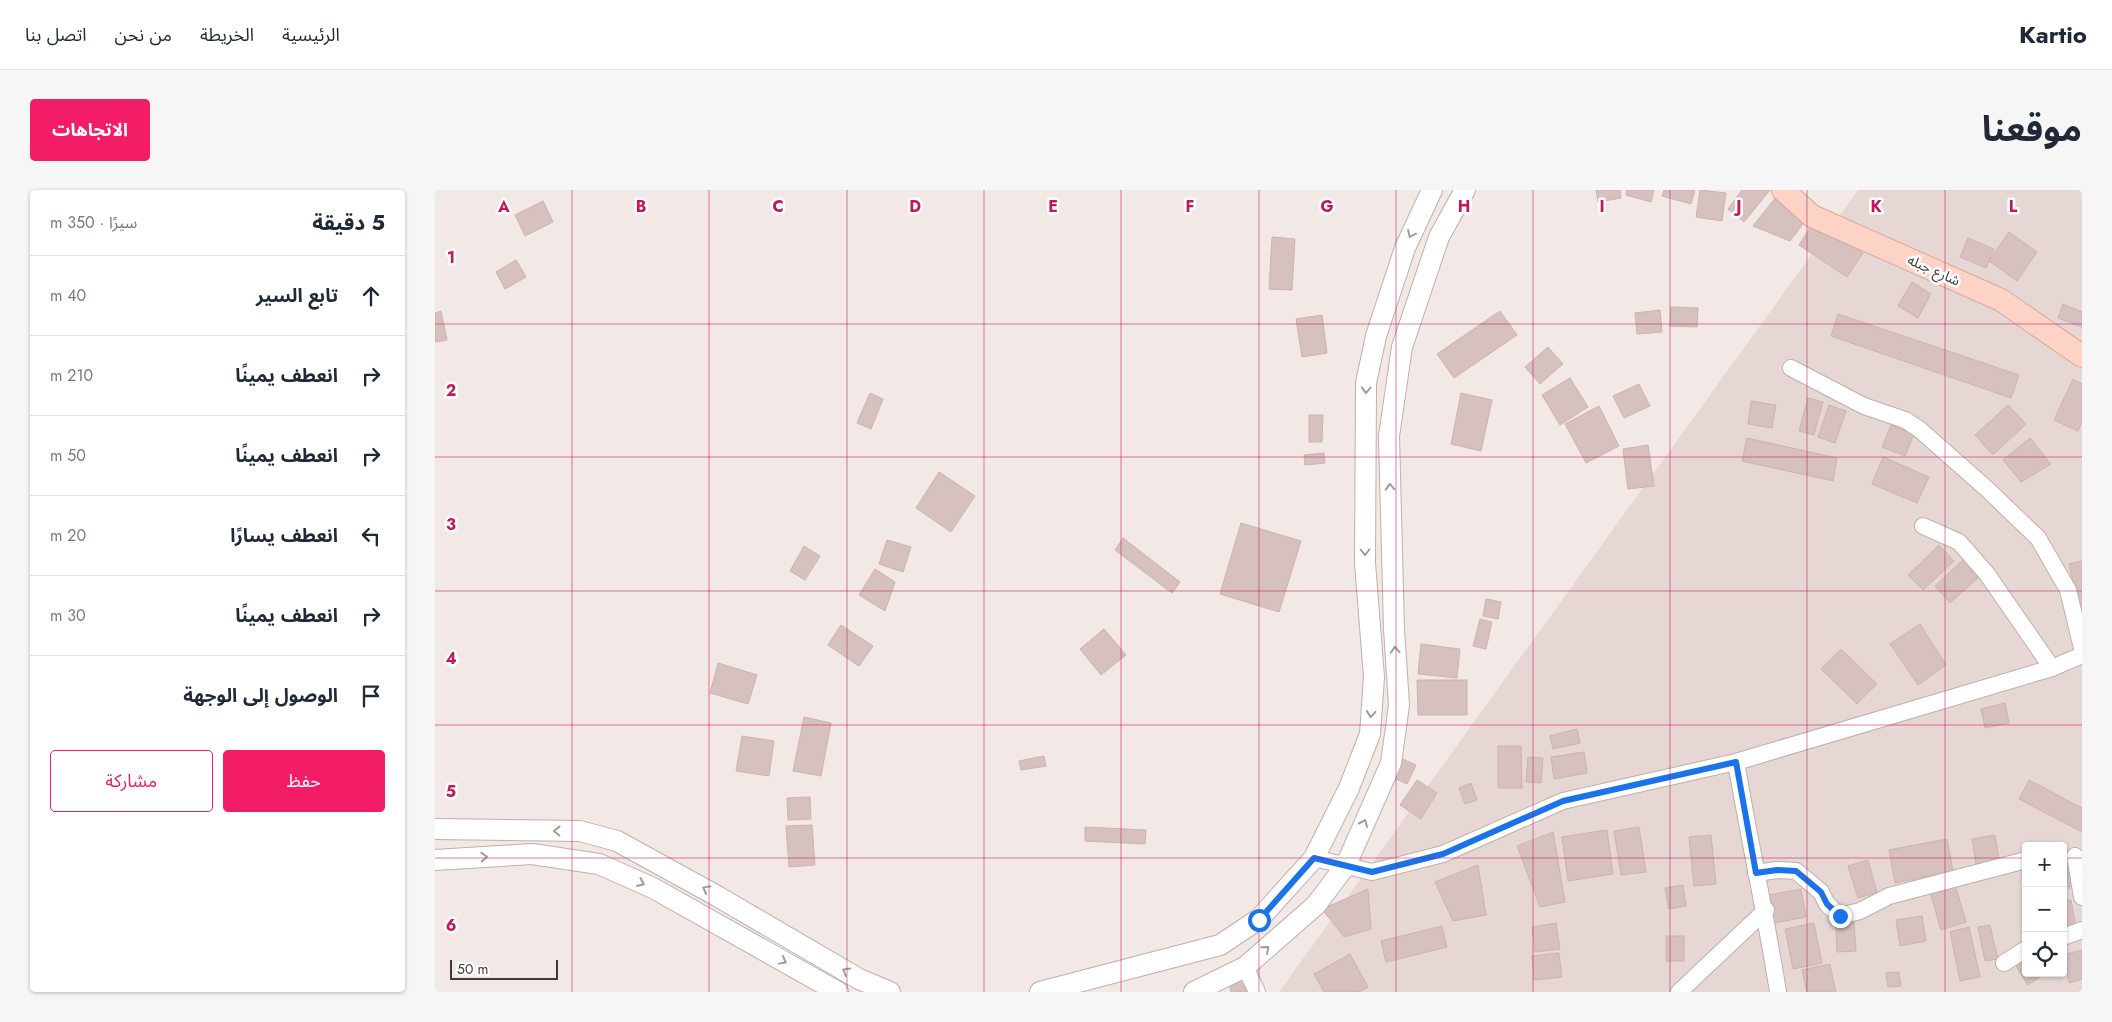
<!DOCTYPE html>
<html lang="ar">
<meta charset="utf-8">
<style>
:root{--surface:#fff;--page:#f6f6f7;--text:#1f2937;--muted:#747a83;--line:#e0e1e3;--accent:#f21c67}
body{margin:0;font-family:Jost,"Noto Sans Arabic",sans-serif;background:var(--page);color:var(--text);direction:rtl}
.controls{position:absolute;right:15px;bottom:15px;display:grid;overflow:hidden;border-radius:5px;box-shadow:0 1px 4px #0004}
.controls button{width:45px;height:45px;display:grid;place-items:center;padding:0;border:0;border-bottom:1px solid var(--line);background:var(--surface);color:var(--text);font:25px sans-serif}
.scale{position:absolute;left:15px;bottom:12px;width:108px;box-sizing:border-box;padding-left:5px;border:2px solid #443735;border-top:0;font-size:14px;line-height:18px;white-space:nowrap;color:#443735;-webkit-text-stroke:4px #fff;paint-order:stroke}
.stop{position:absolute;width:15px;height:15px;margin:-11px;border:4px solid #1a73e8;border-radius:50%;background:#fff}
.stop.end{background:#1a73e8;border-color:#fff;box-shadow:0 1px 5px #0008}
.list{margin:0;padding:0;list-style:none}
h2{display:flex;justify-content:space-between;align-items:center;height:65px;margin:0;padding:0 20px;font-size:21px}
h2 small{font-size:16px;font-weight:400;color:var(--muted)}
.list li{display:grid;grid-template-columns:32px 1fr auto;gap:15px;align-items:center;box-sizing:border-box;height:80px;padding:0 20px;border-top:1px solid var(--line)}
.list b{display:block;font-size:19px;white-space:nowrap}
.list em{font-size:16px;font-style:normal;color:var(--muted)}
.actions{display:flex;gap:10px;padding:15px 20px}
.actions a{flex:1;padding:11px 0;border:1px solid var(--accent);border-radius:5px;text-align:center;font-size:18px;color:var(--accent)}
.actions .main{background:var(--accent);color:#fff}
.icon{flex:none;width:28px;height:28px;fill:none;stroke:currentColor;stroke-width:2;stroke-linecap:round;stroke-linejoin:round}
.map{position:relative;flex:none;width:1647px;height:802px;overflow:hidden;direction:ltr;border-radius:5px}
header{display:flex;align-items:center;gap:30px;box-sizing:border-box;height:70px;padding:0 25px;background:var(--surface);border-bottom:1px solid var(--line)}
header strong{font-size:24px}
nav{display:flex;gap:28px;margin-inline-start:auto;font-size:18px}
.intro{display:flex;align-items:center;justify-content:space-between;box-sizing:border-box;height:120px;padding:0 30px}
h1{margin:0;font-size:35px}
.button{padding:12px 22px;border-radius:5px;background:var(--accent);color:#fff;font-size:18px;font-weight:700}
main{display:flex;gap:30px;padding:0 30px}
aside{flex:1;background:var(--surface);border-radius:5px;box-shadow:0 1px 4px #0004}
.map>svg:first-child{display:block}
.residential{fill:#e6d7d4;fill-rule:evenodd}
.building{fill:#d6c1be;stroke:#ceb2af}
.lines{fill:none;stroke-linecap:round;stroke-linejoin:round}
.minor-casing{stroke:#c0afab;stroke-width:18}
.tertiary-casing{stroke:#c0afab;stroke-width:22}
.secondary-casing{stroke:#d7a99b;stroke-width:24}
.minor{stroke:#fff;stroke-width:16}
.tertiary{stroke:#fff;stroke-width:20}
.secondary{stroke:#fdd3c5;stroke-width:22}
.oneway{stroke:#a29b9a}
.route{stroke:#1a73e8;stroke-width:6}
.grid{fill:none;stroke:#c2185b;stroke-width:1;stroke-opacity:0.55}
.labels{text-anchor:middle;dominant-baseline:central;stroke-width:5;stroke-linejoin:round;paint-order:stroke}
.street-label{font-size:14px;fill:#443735;stroke:#fff}
.grid-label{font-size:16px;text-anchor:middle;font-weight:bold;fill:#c2185b;stroke:#fff;stroke-width:5;stroke-linejoin:round;paint-order:stroke}
</style>
<header>
<strong>Kartio</strong>
<nav><a>الرئيسية</a><a>الخريطة</a><a>من نحن</a><a>اتصل بنا</a></nav>
</header>
<div class="intro"><h1>موقعنا</h1><a class="button">الاتجاهات</a></div>
<main>
<div class="map">
<svg width="1647" height="802" viewBox="0 0 1647 802">
<rect width="100%" height="100%" fill="#f2e8e5"/>
<path class="residential" d="M1423,0H1647V802H844ZM1591,656H1628V783H1591Z"/>
<g class="building">
<path d="M1161,0H1185L1186,8L1163,12Z"/>
<path d="M1192,0H1219L1216,12L1191,5Z"/>
<path d="M1229,0H1260L1256,14L1227,6Z"/>
<path d="M1265,0L1291,3L1287,31L1261,27Z"/>
<path d="M1307,0H1335L1309,32L1293,19Z"/>
<path d="M1341,7L1371,30L1355,51L1318,36Z"/>
<path d="M108,11L118,32L90,46L80,25Z"/>
<path d="M1379,31L1428,63L1412,87L1364,55Z"/>
<path d="M1574,42L1602,62L1582,91L1554,71Z"/>
<path d="M837,47L860,49L857,100L834,99Z"/>
<path d="M1533,48L1559,59L1551,78L1525,67Z"/>
<path d="M81,70L91,87L70,99L61,82Z"/>
<path d="M1477,92L1496,104L1483,128L1463,116Z"/>
<path d="M1628,114L1647,122V137L1623,128Z"/>
<path d="M1236,117L1263,118L1262,137L1235,136Z"/>
<path d="M1225,120L1227,142L1202,144L1200,123Z"/>
<path d="M6,121L12,150L0,152V123Z"/>
<path d="M1065,121L1082,145L1019,188L1002,164Z"/>
<path d="M1403,124L1584,185L1576,208L1396,146Z"/>
<path d="M887,125L892,163L867,167L861,129Z"/>
<path d="M1113,157L1128,174L1105,194L1090,177Z"/>
<path d="M1135,188L1153,217L1125,235L1107,205Z"/>
<path d="M1638,189L1647,194V232L1643,241L1619,230Z"/>
<path d="M1204,194L1215,216L1189,228L1178,206Z"/>
<path d="M435,203L448,209L436,239L422,233Z"/>
<path d="M1026,203L1057,210L1046,261L1016,254Z"/>
<path d="M1373,208L1388,212L1379,245L1364,241Z"/>
<path d="M1316,211L1341,215L1337,238L1313,234Z"/>
<path d="M1394,215L1411,221L1400,253L1383,247Z"/>
<path d="M1573,215L1591,234L1558,265L1540,245Z"/>
<path d="M1164,216L1184,256L1151,273L1130,234Z"/>
<path d="M874,225H888L887,252H874Z"/>
<path d="M1456,235L1479,244L1470,266L1447,257Z"/>
<path d="M1312,248L1402,268L1398,291L1307,271Z"/>
<path d="M1595,248L1616,274L1586,292L1568,270Z"/>
<path d="M1213,255L1219,296L1193,299L1188,259Z"/>
<path d="M889,263L890,273L870,275L869,265Z"/>
<path d="M1448,267L1494,287L1482,313L1437,294Z"/>
<path d="M504,282L540,306L516,342L481,318Z"/>
<path d="M806,333L866,351L844,422L785,404Z"/>
<path d="M688,348L745,392L737,403L680,360Z"/>
<path d="M452,350L476,357L468,382L444,374Z"/>
<path d="M1504,355L1519,371L1488,400L1473,385Z"/>
<path d="M369,356L385,366L370,390L355,381Z"/>
<path d="M1529,369L1545,386L1515,413L1500,396Z"/>
<path d="M1647,371V421L1645,422L1634,374Z"/>
<path d="M440,379L460,392L450,421L424,405Z"/>
<path d="M1051,409L1066,412L1063,429L1048,426Z"/>
<path d="M1045,429L1057,432L1051,459L1038,456Z"/>
<path d="M1485,434L1511,475L1483,495L1455,454Z"/>
<path d="M406,435L438,456L424,476L393,455Z"/>
<path d="M669,439L691,465L666,485L645,459Z"/>
<path d="M986,454L1025,459L1022,488L983,484Z"/>
<path d="M1406,459L1442,494L1422,514L1386,479Z"/>
<path d="M283,473L322,485L313,514L275,503Z"/>
<path d="M982,490H1032V525H983Z"/>
<path d="M1570,513L1574,533L1550,538L1546,519Z"/>
<path d="M369,527L396,533L386,586L358,581Z"/>
<path d="M1142,539L1145,553L1118,559L1115,546Z"/>
<path d="M307,546L339,551L334,586L301,581Z"/>
<path d="M1063,556H1086L1087,598H1063Z"/>
<path d="M1149,562L1152,583L1119,589L1116,567Z"/>
<path d="M609,566L611,576L586,580L584,571Z"/>
<path d="M1093,567L1108,568L1106,593L1091,592Z"/>
<path d="M968,569L981,575L972,594L959,588Z"/>
<path d="M982,590L1002,603L986,629L965,615Z"/>
<path d="M1594,590L1647,618V642L1584,609Z"/>
<path d="M1036,593L1042,610L1030,614L1024,598Z"/>
<path d="M375,607L376,629L353,630L352,608Z"/>
<path d="M377,635L380,675L354,677L351,636Z"/>
<path d="M650,637L711,640L710,654L650,651Z"/>
<path d="M1204,637L1211,682L1186,685L1179,641Z"/>
<path d="M1172,640L1178,684L1133,691L1127,647Z"/>
<path d="M1118,642L1130,712L1105,717L1082,656Z"/>
<path d="M1276,645L1281,694L1259,696L1254,647Z"/>
<path d="M1560,645L1564,670L1541,674L1537,649Z"/>
<path d="M1512,649L1518,681L1460,693L1454,660Z"/>
<path d="M1628,668H1631L1635,698L1628,699Z"/>
<path d="M1433,670L1442,702L1423,708L1413,676Z"/>
<path d="M1043,675L1051,725L1018,731L1000,692Z"/>
<path d="M1520,694L1531,732L1506,740L1495,702Z"/>
<path d="M1248,695L1251,716L1234,719L1230,698Z"/>
<path d="M933,699L936,739L909,747L887,719Z"/>
<path d="M1366,699L1371,727L1339,733L1334,705Z"/>
<path d="M1636,710L1640,733L1628,735V711Z"/>
<path d="M1487,726L1491,751L1465,756L1461,730Z"/>
<path d="M1419,732L1421,761L1402,762L1401,733Z"/>
<path d="M1121,733L1125,759L1100,762L1097,737Z"/>
<path d="M1379,733L1387,773L1358,779L1350,739Z"/>
<path d="M1555,735L1563,769L1550,771L1543,737Z"/>
<path d="M1007,736L1012,757L951,772L946,751Z"/>
<path d="M1534,737L1545,787L1525,791L1515,742Z"/>
<rect x="1231" y="746" width="18" height="25"/>
<path d="M1647,760V789L1634,793L1628,765Z"/>
<path d="M1124,763L1127,787L1099,790L1097,766Z"/>
<path d="M915,764L933,797L924,802H889L879,784Z"/>
<path d="M1591,766V783H1611L1593,795L1579,773Z"/>
<path d="M1395,774L1401,802H1372L1367,780Z"/>
<path d="M1464,782L1466,796L1453,797L1451,783Z"/>
<path d="M820,786L823,802H796L794,792Z"/>
</g>
<g class="lines">
<defs>
<g id="minor">
<path d="M1356,178L1429,216L1470,230L1484,239L1552,299L1603,348L1633,400L1647,458"/>
<path d="M1488,336L1524,352L1552,384L1617,478"/>
<path d="M1301,572C1314,649 1331,725 1343,802"/>
<path d="M1640,666L1647,707"/>
<path d="M879,668L937,682L1008,664L1128,611L1301,572L1617,478L1647,465"/>
<path d="M1321,683L1342,680L1361,681L1386,702L1392,714L1405,726L1425,721L1454,706L1591,670"/>
<path d="M1628,747L1647,740"/>
<path d="M1569,773L1591,759"/>
<path d="M810,777L822,802"/>
<path d="M1244,802L1331,720"/>
</g>
<g id="tertiary">
<path d="M0,639L145,641L182,651L282,706L424,789L455,802"/>
<path d="M0,670L97,664L164,674L218,698L403,802"/>
<path d="M605,802L785,755L824,729L879,668L914,598L935,544L939,487L930,373L931,193L941,146L970,58L997,0"/>
<path d="M759,802L810,777L881,715L911,675L956,573L964,515L959,439L954,246L967,157L1004,47L1030,0"/>
</g>
<path id="secondary" d="M1348,0L1377,26L1566,110L1647,166"/>
</defs>
<use href="#minor" class="minor-casing"/>
<use href="#tertiary" class="tertiary-casing"/>
<use href="#secondary" class="secondary-casing"/>
<use href="#minor" class="minor"/>
<use href="#tertiary" class="tertiary"/>
<use href="#secondary" class="secondary"/>
</g>
<defs><path id="oneway-chevron" d="M-2-3.5L2.5 0L-2 3.5" fill="none" stroke-width="1.6" stroke-linecap="round" stroke-linejoin="round" transform="scale(1.25)"/></defs>
<g class="oneway">
<use href="#oneway-chevron" transform="translate(976 44) rotate(115)"/>
<use href="#oneway-chevron" transform="translate(931 200) rotate(92)"/>
<use href="#oneway-chevron" transform="translate(955 297) rotate(-92)"/>
<use href="#oneway-chevron" transform="translate(930 362) rotate(90)"/>
<use href="#oneway-chevron" transform="translate(960 460) rotate(-94)"/>
<use href="#oneway-chevron" transform="translate(936 524) rotate(95)"/>
<use href="#oneway-chevron" transform="translate(929 633) rotate(-66)"/>
<use href="#oneway-chevron" transform="translate(122 641) rotate(-179)"/>
<use href="#oneway-chevron" transform="translate(49 667) rotate(-3)"/>
<use href="#oneway-chevron" transform="translate(206 693) rotate(24)"/>
<use href="#oneway-chevron" transform="translate(271 699) rotate(-151)"/>
<use href="#oneway-chevron" transform="translate(831 759) rotate(-41)"/>
<use href="#oneway-chevron" transform="translate(348 771) rotate(29)"/>
<use href="#oneway-chevron" transform="translate(411 781) rotate(-150)"/>
</g>
<g class="lines">
<path class="route" d="M824,730L879,668L937,682L1008,664L1128,611L1301,572L1321,683L1342,680L1361,681L1386,702L1392,714L1405,726"/>
</g>
<path class="grid" d="M137,0V802M274,0V802M412,0V802M549,0V802M686,0V802M824,0V802M961,0V802M1098,0V802M1235,0V802M1372,0V802M1510,0V802M0,134H1647M0,267H1647M0,401H1647M0,535H1647M0,668H1591M1628,668H1647"/>
<g class="labels">
<g class="street-label">
<text transform="translate(1499 80) rotate(24)">شارع جبله</text>
</g>
</g>
<g class="grid-label">
<text x="69" y="22">A</text>
<text x="206" y="22">B</text>
<text x="343" y="22">C</text>
<text x="480" y="22">D</text>
<text x="618" y="22">E</text>
<text x="755" y="22">F</text>
<text x="892" y="22">G</text>
<text x="1029" y="22">H</text>
<text x="1167" y="22">I</text>
<text x="1304" y="22">J</text>
<text x="1441" y="22">K</text>
<text x="1578" y="22">L</text>
<text x="16" y="73">1</text>
<text x="16" y="206">2</text>
<text x="16" y="340">3</text>
<text x="16" y="474">4</text>
<text x="16" y="607">5</text>
<text x="16" y="741">6</text>
</g>
</svg>
<div class="controls">
<button>+</button>
<button>−</button>
<button><svg class="icon" aria-label="locate" viewBox="0 0 24 24"><circle cx="12" cy="12" r="6"/><path d="M12 2v4M12 18v4M2 12h4M18 12h4"/></svg></button>
</div>
<div class="scale">50 m</div>
<div class="stop" style="left:824px;top:730px"></div>
<div class="stop end" style="left:1405px;top:726px"></div>
</div>
<aside>
<h2>5 دقيقة<small>سيرًا · 350 m</small></h2>
<ul class="list">
<li><svg class="icon" aria-label="ahead" viewBox="0 0 24 24"><path d="M12 20V5M6 11l6-6 6 6"/></svg><div><b>تابع السير</b></div><em>40 m</em></li>
<li><svg class="icon" aria-label="right" viewBox="0 0 24 24"><path d="M7 20v-9h11M14 6l5 5-5 5"/></svg><div><b>انعطف يمينًا</b></div><em>210 m</em></li>
<li><svg class="icon" aria-label="right" viewBox="0 0 24 24"><path d="M7 20v-9h11M14 6l5 5-5 5"/></svg><div><b>انعطف يمينًا</b></div><em>50 m</em></li>
<li><svg class="icon" aria-label="left" viewBox="0 0 24 24"><path d="M17 20v-9H6M10 6l-5 5 5 5"/></svg><div><b>انعطف يسارًا</b></div><em>20 m</em></li>
<li><svg class="icon" aria-label="right" viewBox="0 0 24 24"><path d="M7 20v-9h11M14 6l5 5-5 5"/></svg><div><b>انعطف يمينًا</b></div><em>30 m</em></li>
<li><svg class="icon" aria-label="arrive" viewBox="0 0 24 24"><path d="M6 21V4h12l-3 4 3 4H6"/></svg><div><b>الوصول إلى الوجهة</b></div></li>
</ul>
<div class="actions"><a class="main">حفظ</a><a>مشاركة</a></div>
</aside>
</main>
